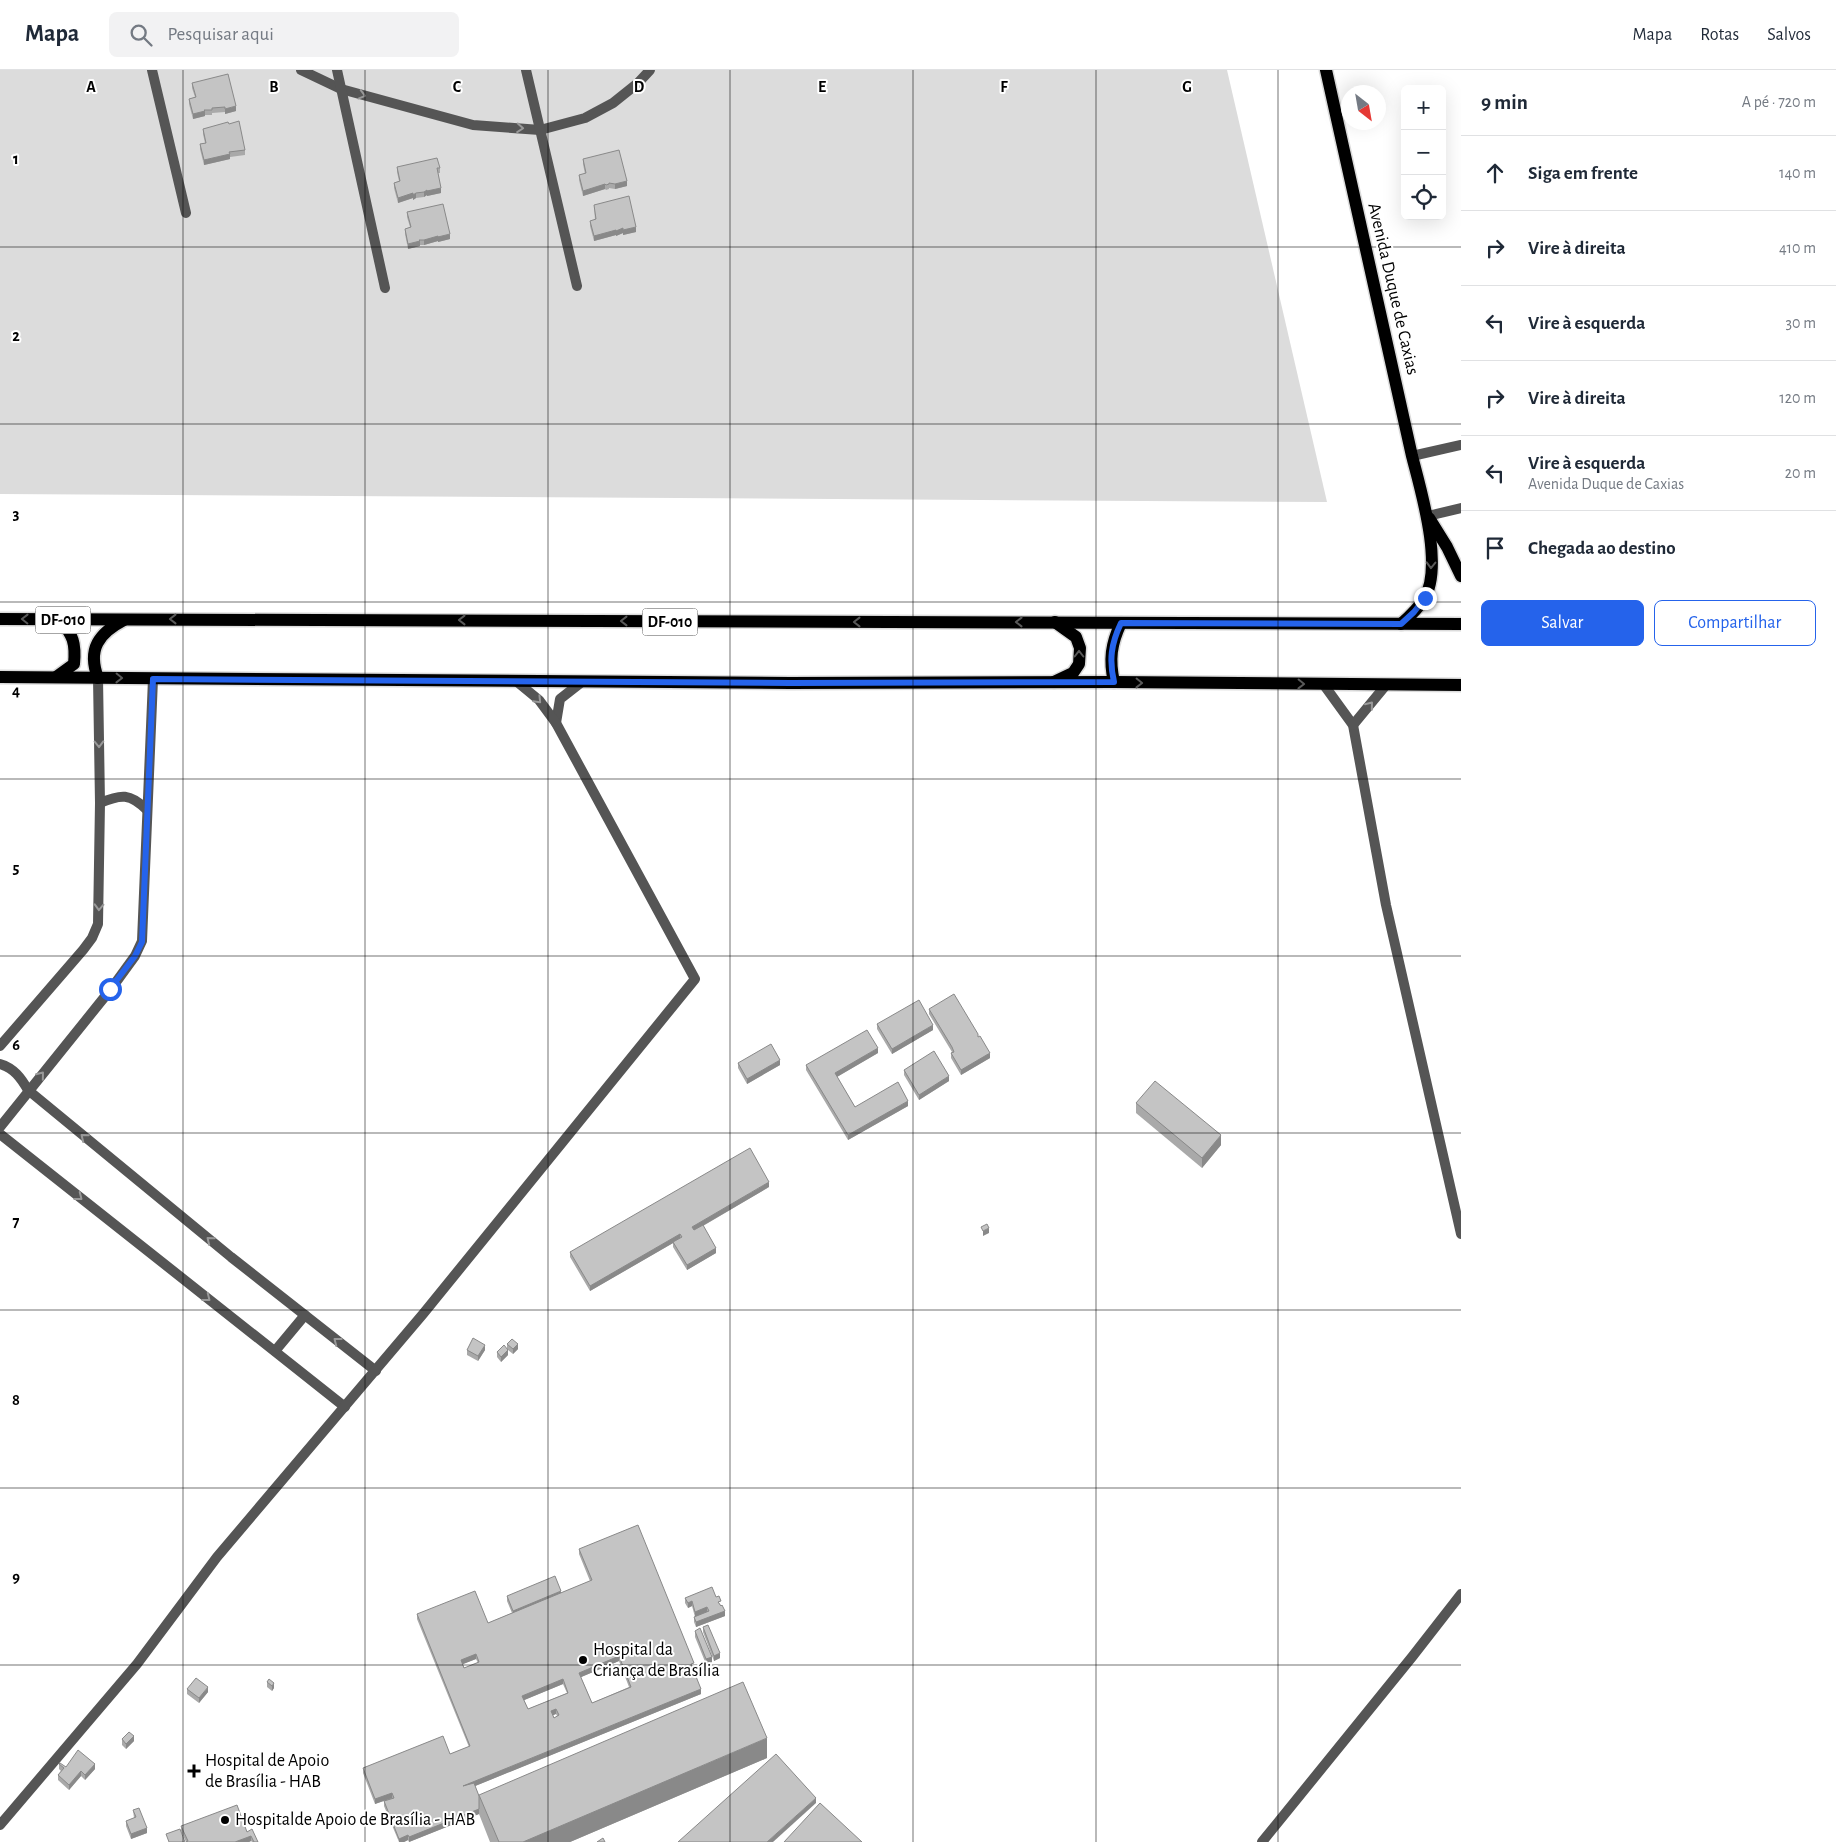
<!DOCTYPE html>
<html lang="pt">
<meta charset="utf-8">
<style>
:root{--surface:#fff;--page:#f2f2f3;--text:#1f2937;--muted:#747a83;--line:#e0e1e3;--accent:#2563eb}
body{margin:0;font-family:"Alegreya Sans",sans-serif;background:var(--page);color:var(--text)}
.controls{position:absolute;right:15px;top:15px;display:grid;overflow:hidden;border-radius:8px;box-shadow:0 5px 20px #0002}
.controls button{width:45px;height:45px;display:grid;place-items:center;padding:0;border:0;border-bottom:1px solid var(--line);background:var(--surface);color:var(--text);font:25px sans-serif}
.compass{position:absolute;left:1341px;top:15px;width:45px;height:45px;border-radius:50%;background:var(--surface);box-shadow:0 5px 20px #0002;rotate:149deg}
.stop{position:absolute;width:15px;height:15px;margin:-11px;border:4px solid #2563eb;border-radius:50%;background:#fff}
.stop.end{background:#2563eb;border-color:#fff;box-shadow:0 1px 5px #0008}
.list{margin:0;padding:0;list-style:none}
h2{display:flex;justify-content:space-between;align-items:center;height:65px;margin:0;padding:0 20px;font-size:21px}
h2 small{font-size:16px;font-weight:400;color:var(--muted)}
.list li{display:grid;grid-template-columns:32px 1fr auto;gap:15px;align-items:center;box-sizing:border-box;height:75px;padding:0 20px;border-top:1px solid var(--line)}
.list b{display:block;font-size:19px;white-space:nowrap}
.list p{margin:0;font-size:16px;white-space:nowrap;color:var(--muted)}
.list em{font-size:16px;font-style:normal;color:var(--muted)}
.actions{display:flex;gap:10px;padding:15px 20px}
.actions a{flex:1;padding:11px 0;border:1px solid var(--accent);border-radius:8px;text-align:center;font-size:18px;color:var(--accent)}
.actions .main{background:var(--accent);color:#fff}
.icon{flex:none;width:28px;height:28px;fill:none;stroke:currentColor;stroke-width:2;stroke-linecap:round;stroke-linejoin:round}
.map{position:relative;flex:none;width:1461px;height:1772px;overflow:hidden}
header{display:flex;align-items:center;gap:30px;box-sizing:border-box;height:70px;padding:0 25px;background:var(--surface);border-bottom:1px solid var(--line)}
header strong{font-size:24px}
nav{display:flex;gap:28px;margin-inline-start:auto;font-size:18px}
.search{width:350px;height:45px;background:var(--page);display:flex;align-items:center;gap:12px;box-sizing:border-box;padding:0 18px;border-radius:8px;color:var(--muted);font-size:19px}
main{display:flex}
aside{flex:1;background:var(--surface)}
.map>svg:first-child{display:block}
.green{fill:#dcdcdc}
.lines{fill:none;stroke-linecap:round;stroke-linejoin:round}
.primary-casing{stroke:#dbdbdb;stroke-width:15}
.minor{stroke:#555;stroke-width:10}
.primary{stroke:#000;stroke-width:12}
.wall{fill:#a9a9a9;fill-rule:evenodd}
.shaded-wall{fill:#898989}
.building{fill:#c4c4c4;stroke:#898989;fill-rule:evenodd}
.oneway{stroke:#999}
.oneway2{stroke:#595959}
.route{stroke:#2563eb;stroke-width:6}
.grid{fill:none;stroke:#000;stroke-width:1;stroke-opacity:0.55}
.poi-dot{fill:#000;stroke:#fff;stroke-width:2}
.labels{text-anchor:middle;dominant-baseline:central;stroke-width:4;stroke-linejoin:round;paint-order:stroke}
.shield{fill:#fff;stroke:#4c4c4c;stroke-width:1}
.shield-label{font-size:16px;font-weight:bold;fill:#000}
.street-label{font-size:18px;fill:#000;stroke:#fff}
.poi-label{font-size:18px;fill:#000;stroke:#fff;text-anchor:start}
.grid-label{font-size:16px;text-anchor:middle;font-weight:bold;fill:#000;stroke:#fff;stroke-width:4;stroke-linejoin:round;paint-order:stroke}
</style>
<header>
<strong>Mapa</strong>
<div class="search"><svg class="icon" aria-label="search" viewBox="0 0 24 24"><circle cx="10" cy="10" r="6"/><path d="M15 15l6 6"/></svg>Pesquisar aqui</div>
<nav><a>Mapa</a><a>Rotas</a><a>Salvos</a></nav>
</header>
<main>
<div class="map">
<svg width="1461" height="1772" viewBox="0 0 1461 1772">
<rect width="100%" height="100%" fill="#fff"/>
<path class="green" d="M0,0H1227L1327,432L0,424Z"/>
<g class="lines">
<defs>
<g id="primary">
<path d="M1326,0L1412,386C1421,421 1444,497 1424,529C1418,539 1409,547 1401,554"/>
<path d="M1429,448L1447,477L1461,506"/>
<path d="M0,549L1461,554"/>
<path d="M0,607L790,613L1114,612L1461,615"/>
<path d="M56,607L74,594C76,573 73,565 60,550"/>
<path d="M98,608C87,579 99,563 124,550"/>
<path d="M1054,612L1073,603L1079,594L1080,578L1076,567L1055,552"/>
<path d="M1114,612C1109,590 1111,574 1121,553"/>
</g>
</defs>
<use href="#primary" class="primary-casing"/>
<g class="minor">
<path d="M152,0L186,143"/>
<path d="M301,0L341,19L473,55L540,60L585,48L613,33L638,13L650,0"/>
<path d="M337,0L385,218"/>
<path d="M526,0L577,216"/>
<path d="M1412,386L1461,375"/>
<path d="M1428,446L1461,438"/>
<path d="M1324,615L1353,655L1386,835L1461,1164"/>
<path d="M556,653L560,629L583,611"/>
<path d="M1353,655L1386,615"/>
<path d="M100,733C121,724 130,723 147,740"/>
<path d="M0,976L83,880L92,868L98,854L100,733L98,608"/>
<path d="M0,994C14,998 21,1008 28,1020L231,1187L376,1301"/>
<path d="M0,1057L111,919L135,886L142,871L153,609"/>
<path d="M0,1064L345,1337"/>
<path d="M275,1281L305,1245"/>
<path d="M0,1755L137,1594L217,1487L423,1244L695,909L556,653L539,630L516,611"/>
<path d="M1262,1772L1412,1587L1461,1524"/>
</g>
<use href="#primary" class="primary"/>
</g>
<g class="wall">
<path d="M192,13L236,41L225,44V42L212,43V45H205V46L193,49L189,34V29L195,27L192,18Z"/>
<path d="M229,54L245,80V85L230,87V89L204,95L200,79V74L205,73L203,64V59Z"/>
<path d="M583,89L627,116L615,119L609,118V119L606,120L605,119L583,126L579,110V105L585,104L583,94Z"/>
<path d="M397,97L440,98V103H438L441,123L427,126V125L424,127L416,128L413,130V128L398,133L394,118V113L399,111L397,102Z"/>
<path d="M594,135L636,162L623,165V163L616,166V165L594,171L590,156V151L595,150Z"/>
<path d="M407,142L450,169L438,172V171L424,175H420V176L408,179L405,164V159L410,157L407,147Z"/>
<path d="M929,939L978,967L990,988L961,1005L951,988V983L952,982L929,944Z"/>
<path d="M877,954L933,960L892,984L877,959Z"/>
<path d="M878,983L837,1007L855,1037L908,1036L848,1070L806,1000V995Z"/>
<path d="M738,993L780,995L747,1014L738,998Z"/>
<path d="M904,1000L949,1011L919,1030L904,1005Z"/>
<path d="M1136,1033L1221,1075L1202,1098L1136,1043Z"/>
<path d="M769,1117L703,1156L716,1183L687,1200L673,1177V1173L590,1221L570,1187V1182Z"/>
<path d="M507,1274L518,1279L513,1284L508,1280V1285L501,1292L497,1287V1282L507,1278Z"/>
<path d="M467,1280H485L478,1291L467,1285Z"/>
<path d="M579,1479L694,1598H693L701,1624L475,1716L479,1726L767,1688L570,1772H490L479,1744L409,1772L408,1770L404,1772H399L384,1736V1731L392,1728L375,1734L363,1703V1698L450,1684L469,1677L417,1549V1544L488,1553L512,1543L507,1531V1526L561,1523L590,1511L579,1484ZM476,1589L478,1593L464,1598L462,1594ZM619,1591L629,1617L592,1633L581,1607ZM563,1614L567,1623L528,1639L524,1630ZM556,1644L557,1646L554,1648L553,1645Z"/>
<path d="M716,1527L721,1536L725,1546L696,1557L694,1552V1547H695L692,1536L688,1538L685,1533V1528Z"/>
<path d="M703,1557L720,1588L714,1591L703,1562Z"/>
<path d="M695,1561L712,1592L706,1594L695,1567Z"/>
<path d="M269,1609L274,1618L272,1621L267,1617V1612Z"/>
<path d="M187,1619L208,1622L199,1633L187,1624Z"/>
<path d="M122,1669L134,1671L126,1679L122,1675Z"/>
<path d="M59,1694L66,1697L95,1699L85,1710L81,1706L69,1720L58,1710V1705L61,1701L59,1699Z"/>
<path d="M133,1740L147,1763L131,1769L126,1756V1751L134,1748Z"/>
<path d="M181,1756L247,1762L258,1772H252L251,1771L249,1772H186L181,1761Z"/>
</g>
<g class="shaded-wall">
<path d="M236,36V41L225,44V39Z"/>
<path d="M205,41V46L193,49V44Z"/>
<path d="M230,84V89L204,95V90Z"/>
<path d="M627,111V116L615,119V114Z"/>
<path d="M605,114V119L583,126V121Z"/>
<path d="M441,118V123L427,126V121Z"/>
<path d="M427,120V125L424,127V122Z"/>
<path d="M413,123V128L398,133V128Z"/>
<path d="M416,123V128L413,130V125Z"/>
<path d="M636,157V162L623,165V160Z"/>
<path d="M623,158V163L616,166V161Z"/>
<path d="M616,160V165L594,171V166Z"/>
<path d="M450,164V169L438,172V167Z"/>
<path d="M438,166V171L424,175V170Z"/>
<path d="M420,171V176L408,179V174Z"/>
<path d="M933,955V960L892,984V979Z"/>
<path d="M878,978V983L835,1008V1003Z"/>
<path d="M990,983V988L961,1005V1000Z"/>
<path d="M780,990V995L747,1014V1009Z"/>
<path d="M949,1006V1011L919,1030V1025Z"/>
<path d="M908,1031V1036L848,1070V1065Z"/>
<path d="M1221,1065V1075L1202,1098V1088Z"/>
<path d="M769,1112V1117L692,1162V1157Z"/>
<path d="M989,1158V1163L983,1166V1161Z"/>
<path d="M680,1164V1169L590,1221V1216Z"/>
<path d="M716,1178V1183L687,1200V1195Z"/>
<path d="M518,1274V1279L513,1284V1279Z"/>
<path d="M485,1275V1280L478,1291V1286Z"/>
<path d="M508,1280V1285L501,1292V1287Z"/>
<path d="M561,1521V1526L513,1546V1541Z"/>
<path d="M692,1531V1536L688,1538V1533Z"/>
<path d="M707,1537V1542L695,1547V1542Z"/>
<path d="M725,1541V1546L696,1557V1552Z"/>
<path d="M720,1583V1588L714,1591V1586Z"/>
<path d="M476,1584V1589L461,1595V1590Z"/>
<path d="M619,1586V1591L579,1608V1603Z"/>
<path d="M712,1587V1592L706,1594V1589Z"/>
<path d="M563,1609V1614L522,1631V1626Z"/>
<path d="M274,1613V1618L272,1621V1616Z"/>
<path d="M208,1617V1622L199,1633V1628Z"/>
<path d="M701,1619V1624L463,1721V1716Z"/>
<path d="M556,1639V1644L551,1646V1641Z"/>
<path d="M134,1666V1671L126,1679V1674Z"/>
<path d="M767,1668V1688L570,1772H523Z"/>
<path d="M95,1694V1699L85,1710V1705Z"/>
<path d="M81,1701V1706L69,1720V1715Z"/>
<path d="M392,1723V1728L375,1734V1729Z"/>
<path d="M816,1728V1733L773,1772H767Z"/>
<path d="M479,1739V1744L409,1772V1767Z"/>
<path d="M147,1758V1763L131,1769V1764Z"/>
<path d="M408,1765V1770L404,1772H399V1769Z"/>
<path d="M251,1766V1771L249,1772H235Z"/>
</g>
<g class="building">
<path d="M228,4L236,36L225,39V37L212,38V40H204L205,41L193,44L189,29L196,27L192,13Z"/>
<path d="M239,51L245,80L229,82L230,84L204,90L200,74L206,73L203,59L228,52L229,54Z"/>
<path d="M619,80L627,111L615,114L609,113V114L606,115L605,114L583,121L579,105L586,103L583,89Z"/>
<path d="M437,88L440,98H437L441,118L427,121V120L424,122L416,123L413,125V123L398,128L394,113L400,111L397,97Z"/>
<path d="M629,126L636,157L623,160V158L616,161V160L594,166L590,151L596,149L594,135Z"/>
<path d="M443,134L450,164L438,167V166L424,170H419L420,171L408,174L405,159L411,157L407,142Z"/>
<path d="M954,924L978,964V967L980,966L990,983L961,1000L951,983L954,982L952,977L929,939Z"/>
<path d="M919,930L933,955L892,979L877,954Z"/>
<path d="M867,960L878,978L835,1003L855,1037L898,1012L908,1031L848,1065L806,995Z"/>
<path d="M771,974L780,990L747,1009L738,993Z"/>
<path d="M934,981L949,1006L919,1025L904,1000Z"/>
<path d="M1155,1011L1221,1065L1202,1088L1136,1033Z"/>
<path d="M750,1078L769,1112L692,1157L694,1160L703,1155L716,1178L687,1195L673,1172L682,1167L680,1164L590,1216L570,1182Z"/>
<path d="M987,1154L989,1158L983,1161L981,1157Z"/>
<path d="M473,1268L485,1275L478,1286L467,1280Z"/>
<path d="M512,1269L518,1274L513,1279L507,1274Z"/>
<path d="M504,1275L508,1280L501,1287L497,1282Z"/>
<path d="M638,1455L694,1593L691,1594L701,1619L463,1716L474,1713L479,1726V1739L409,1767L408,1765L399,1769L384,1731L394,1728L392,1723L375,1729L363,1698L443,1666L450,1684L470,1676L417,1544L475,1521L488,1553L517,1541L592,1510L579,1479ZM476,1584L479,1592L464,1598L461,1590ZM619,1586L631,1617L592,1633L579,1603ZM563,1609L568,1623L528,1639L522,1626ZM556,1639L559,1645L554,1648L551,1641Z"/>
<path d="M555,1506L561,1521L513,1541L507,1526Z"/>
<path d="M712,1517L716,1527L719,1526L721,1531L718,1532L721,1536L722,1535L725,1541L696,1552L694,1547L709,1541L707,1537L695,1542L692,1531L688,1533L685,1528Z"/>
<path d="M708,1555L720,1583L714,1586L703,1557Z"/>
<path d="M700,1558L712,1587L706,1589L695,1561Z"/>
<path d="M196,1608L208,1617L199,1628L187,1619Z"/>
<path d="M269,1609L274,1613L272,1616L267,1612Z"/>
<path d="M743,1612L767,1668L523,1772H499L479,1725Z"/>
<path d="M129,1662L134,1666L126,1674L122,1669Z"/>
<path d="M78,1680L95,1694L85,1705L81,1701L69,1715L58,1705L64,1698L59,1694L60,1693L66,1697Z"/>
<path d="M776,1684L816,1728L767,1772H678Z"/>
<path d="M820,1733L862,1772H784Z"/>
<path d="M237,1735L247,1762L252,1759L258,1772H254L251,1766L235,1772H186L188,1771L181,1756Z"/>
<path d="M139,1738L147,1758L131,1764L126,1751L136,1747L133,1740Z"/>
<path d="M180,1759L185,1772H169L166,1764Z"/>
<path d="M603,1768L605,1772H597Z"/>
</g>
<defs><path id="oneway-chevron" d="M-2-3.5L2.5 0L-2 3.5" fill="none" stroke-width="1.6" stroke-linecap="round" stroke-linejoin="round" transform="scale(1.25)"/></defs>
<g class="oneway">
<use href="#oneway-chevron" transform="translate(362 25) rotate(15)"/>
<use href="#oneway-chevron" transform="translate(520 58) rotate(4)"/>
<use href="#oneway-chevron" transform="translate(538 630) rotate(46)"/>
<use href="#oneway-chevron" transform="translate(1370 635) rotate(-51)"/>
<use href="#oneway-chevron" transform="translate(99 674) rotate(89)"/>
<use href="#oneway-chevron" transform="translate(99 837) rotate(92)"/>
<use href="#oneway-chevron" transform="translate(41 1005) rotate(-51)"/>
<use href="#oneway-chevron" transform="translate(84 1067) rotate(-141)"/>
<use href="#oneway-chevron" transform="translate(79 1127) rotate(38)"/>
<use href="#oneway-chevron" transform="translate(210 1170) rotate(-141)"/>
<use href="#oneway-chevron" transform="translate(207 1228) rotate(38)"/>
<use href="#oneway-chevron" transform="translate(337 1271) rotate(-142)"/>
</g>
<g class="oneway2">
<use href="#oneway-chevron" transform="translate(1431 495) rotate(91)"/>
<use href="#oneway-chevron" transform="translate(25 549) rotate(-179)"/>
<use href="#oneway-chevron" transform="translate(173 549) rotate(-180)"/>
<use href="#oneway-chevron" transform="translate(462 550) rotate(-180)"/>
<use href="#oneway-chevron" transform="translate(624 551) rotate(-180)"/>
<use href="#oneway-chevron" transform="translate(857 552) rotate(-180)"/>
<use href="#oneway-chevron" transform="translate(1019 552) rotate(180)"/>
<use href="#oneway-chevron" transform="translate(1079 584) rotate(-90)"/>
<use href="#oneway-chevron" transform="translate(119 608) rotate(1)"/>
<use href="#oneway-chevron" transform="translate(1139 613) rotate(1)"/>
<use href="#oneway-chevron" transform="translate(1301 614) rotate(1)"/>
</g>
<g class="lines">
<path class="route" d="M110,919L135,886L142,872L153,609L790,613L1114,612C1109,590 1111,574 1121,553L1401,554L1414,542L1425,528"/>
</g>
<path class="grid" d="M183,0V1772M365,0V1772M548,0V1772M730,0V1772M913,0V1772M1096,0V1772M1278,0V1772M0,177H1461M0,354H1461M0,532H1461M0,709H1461M0,886H1461M0,1063H1461M0,1240H1461M0,1418H1461M0,1595H1461"/>
<g class="poi-dot">
<circle cx="583" cy="1590" r="5"/>
<path d="M191.5 1693.5h5v5h5v5h-5v5h-5v-5h-5v-5h5z"/>
<circle cx="225" cy="1750" r="5"/>
</g>
<g class="labels">
<g class="shield">
<rect x="35.5" y="536.5" width="55" height="27" rx="4"/>
<rect x="642.5" y="538.5" width="55" height="27" rx="4"/>
</g>
<g class="shield-label">
<text x="63" y="550">DF-010</text>
<text x="670" y="552">DF-010</text>
</g>
<g class="street-label">
<text transform="translate(1393 219) rotate(77)">Avenida Duque de Caxias</text>
</g>
<g class="poi-label">
<text x="593" y="1580">Hospital da<tspan x="593" dy="21">Criança de Brasília</tspan></text>
<text x="205" y="1691">Hospital de Apoio<tspan x="205" dy="21">de Brasília - HAB</tspan></text>
<text x="235" y="1750">Hospitalde Apoio de Brasília - HAB</text>
</g>
</g>
<g class="grid-label">
<text x="91" y="22">A</text>
<text x="274" y="22">B</text>
<text x="457" y="22">C</text>
<text x="639" y="22">D</text>
<text x="822" y="22">E</text>
<text x="1004" y="22">F</text>
<text x="1187" y="22">G</text>
<text x="16" y="94">1</text>
<text x="16" y="271">2</text>
<text x="16" y="449">3</text>
<text x="16" y="626">4</text>
<text x="16" y="803">5</text>
<text x="16" y="980">6</text>
<text x="16" y="1157">7</text>
<text x="16" y="1335">8</text>
<text x="16" y="1512">9</text>
</g>
</svg>
<div class="controls">
<button>+</button>
<button>−</button>
<button><svg class="icon" aria-label="locate" viewBox="0 0 24 24"><circle cx="12" cy="12" r="6"/><path d="M12 2v4M12 18v4M2 12h4M18 12h4"/></svg></button>
</div>
<svg class="compass" viewBox="-18 -18 36 36"><path d="M0-13l5 13h-10z" fill="#e53935"/><path d="M0 13l5-13h-10z" fill="#747a83"/></svg>
<div class="stop" style="left:110px;top:919px"></div>
<div class="stop end" style="left:1425px;top:528px"></div>
</div>
<aside>
<h2>9 min<small>A pé · 720 m</small></h2>
<ul class="list">
<li><svg class="icon" aria-label="ahead" viewBox="0 0 24 24"><path d="M12 20V5M6 11l6-6 6 6"/></svg><div><b>Siga em frente</b></div><em>140 m</em></li>
<li><svg class="icon" aria-label="right" viewBox="0 0 24 24"><path d="M7 20v-9h11M14 6l5 5-5 5"/></svg><div><b>Vire à direita</b></div><em>410 m</em></li>
<li><svg class="icon" aria-label="left" viewBox="0 0 24 24"><path d="M17 20v-9H6M10 6l-5 5 5 5"/></svg><div><b>Vire à esquerda</b></div><em>30 m</em></li>
<li><svg class="icon" aria-label="right" viewBox="0 0 24 24"><path d="M7 20v-9h11M14 6l5 5-5 5"/></svg><div><b>Vire à direita</b></div><em>120 m</em></li>
<li><svg class="icon" aria-label="left" viewBox="0 0 24 24"><path d="M17 20v-9H6M10 6l-5 5 5 5"/></svg><div><b>Vire à esquerda</b><p>Avenida Duque de Caxias</p></div><em>20 m</em></li>
<li><svg class="icon" aria-label="arrive" viewBox="0 0 24 24"><path d="M6 21V4h12l-3 4 3 4H6"/></svg><div><b>Chegada ao destino</b></div></li>
</ul>
<div class="actions"><a class="main">Salvar</a><a>Compartilhar</a></div>
</aside>
</main>
